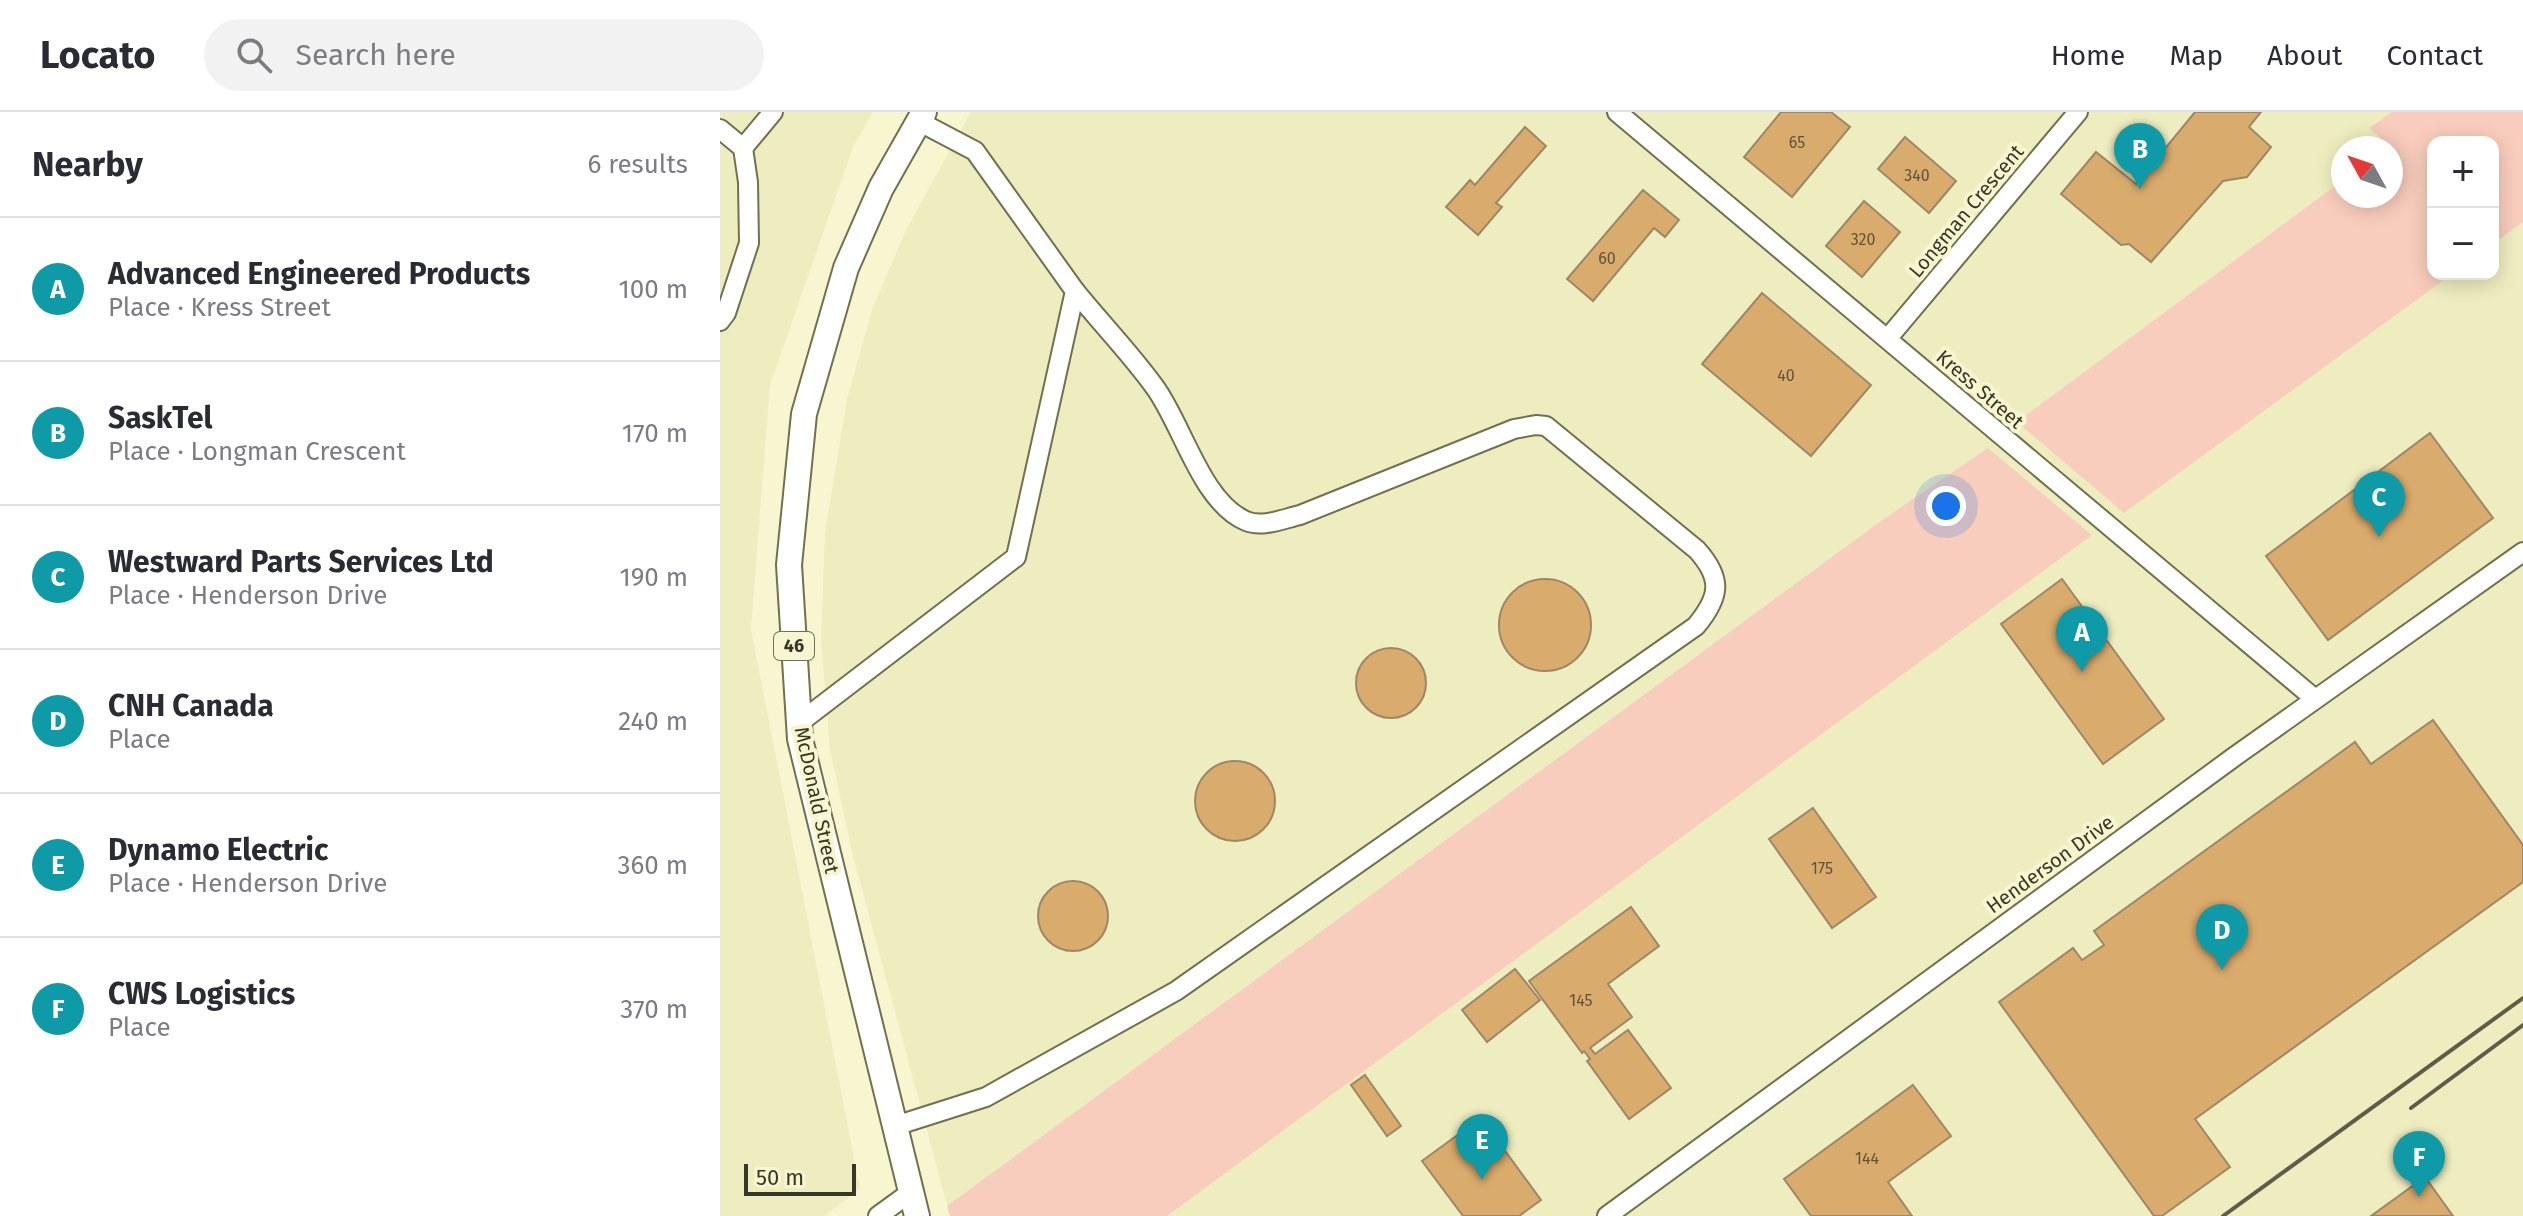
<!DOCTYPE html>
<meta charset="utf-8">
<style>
:root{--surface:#fff;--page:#f2f2f3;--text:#2b2b33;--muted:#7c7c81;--line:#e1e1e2;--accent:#7c3aed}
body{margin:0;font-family:"Fira Sans",sans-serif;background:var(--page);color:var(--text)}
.controls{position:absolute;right:24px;top:24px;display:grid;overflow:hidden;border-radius:16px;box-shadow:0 4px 20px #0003}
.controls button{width:72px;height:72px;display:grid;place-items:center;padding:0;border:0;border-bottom:2px solid var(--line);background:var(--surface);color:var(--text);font:40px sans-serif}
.compass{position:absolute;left:1611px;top:24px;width:72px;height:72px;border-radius:50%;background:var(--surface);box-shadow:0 4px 20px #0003;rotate:310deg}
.scale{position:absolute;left:24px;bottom:20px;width:112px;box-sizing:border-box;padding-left:8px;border:4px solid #373728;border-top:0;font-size:22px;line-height:28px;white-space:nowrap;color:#373728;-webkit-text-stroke:6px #f7f6d0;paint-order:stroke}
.you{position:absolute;left:1226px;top:394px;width:28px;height:28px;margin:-20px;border:6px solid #fff;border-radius:50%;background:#1a73e8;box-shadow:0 0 0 12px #1a73e833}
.badge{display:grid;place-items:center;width:52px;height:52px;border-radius:50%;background:var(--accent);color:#fff;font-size:26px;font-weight:700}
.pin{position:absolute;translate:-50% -66px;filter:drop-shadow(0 2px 4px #0008)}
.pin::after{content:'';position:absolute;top:42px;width:28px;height:24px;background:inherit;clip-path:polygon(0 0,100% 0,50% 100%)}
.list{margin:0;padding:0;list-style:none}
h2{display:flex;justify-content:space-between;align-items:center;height:104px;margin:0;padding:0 32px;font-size:34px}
h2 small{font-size:26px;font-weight:400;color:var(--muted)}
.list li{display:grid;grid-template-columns:52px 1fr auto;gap:24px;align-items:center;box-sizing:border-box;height:144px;padding:0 32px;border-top:2px solid var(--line)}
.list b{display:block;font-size:30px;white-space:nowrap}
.list p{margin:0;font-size:26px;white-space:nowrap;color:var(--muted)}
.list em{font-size:26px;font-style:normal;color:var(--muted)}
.icon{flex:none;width:44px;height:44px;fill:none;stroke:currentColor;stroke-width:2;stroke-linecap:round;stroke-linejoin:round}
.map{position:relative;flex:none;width:1803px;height:1104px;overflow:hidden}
header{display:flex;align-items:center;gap:48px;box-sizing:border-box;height:112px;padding:0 40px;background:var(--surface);border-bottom:2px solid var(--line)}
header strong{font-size:38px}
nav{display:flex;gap:44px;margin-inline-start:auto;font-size:28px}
.search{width:560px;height:72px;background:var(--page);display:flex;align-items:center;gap:20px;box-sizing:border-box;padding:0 28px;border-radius:44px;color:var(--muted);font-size:30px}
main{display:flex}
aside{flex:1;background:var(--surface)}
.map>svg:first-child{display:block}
.built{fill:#eeedbf;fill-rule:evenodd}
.green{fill:#f9cdbd}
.building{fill:#d9ab6d;stroke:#9e8769;stroke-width:2}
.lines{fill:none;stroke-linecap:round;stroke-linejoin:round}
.minor-casing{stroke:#72704e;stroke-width:22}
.major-casing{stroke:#72704e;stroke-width:28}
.minor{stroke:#fff;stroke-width:18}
.major{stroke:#fff;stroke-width:24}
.rail{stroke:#5e5d4a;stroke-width:4}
.labels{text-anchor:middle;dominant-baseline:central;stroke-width:8;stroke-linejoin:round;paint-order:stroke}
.number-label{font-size:16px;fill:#605439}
.shield{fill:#f7f6d0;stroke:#71705a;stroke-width:2}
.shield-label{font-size:18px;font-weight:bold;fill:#373728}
.street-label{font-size:20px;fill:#373728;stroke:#f7f6d0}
</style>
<header>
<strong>Locato</strong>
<div class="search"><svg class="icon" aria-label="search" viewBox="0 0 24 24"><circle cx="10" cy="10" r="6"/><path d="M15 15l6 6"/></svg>Search here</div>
<nav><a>Home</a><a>Map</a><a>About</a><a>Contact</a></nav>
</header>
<main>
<aside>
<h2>Nearby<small>6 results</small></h2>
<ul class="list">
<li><span class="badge" style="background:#0f9aa8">A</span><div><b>Advanced Engineered Products</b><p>Place · Kress Street</p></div><em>100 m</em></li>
<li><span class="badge" style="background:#0f9aa8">B</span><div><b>SaskTel</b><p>Place · Longman Crescent</p></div><em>170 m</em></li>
<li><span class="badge" style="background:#0f9aa8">C</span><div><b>Westward Parts Services Ltd</b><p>Place · Henderson Drive</p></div><em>190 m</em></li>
<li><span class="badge" style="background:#0f9aa8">D</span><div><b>CNH Canada</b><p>Place</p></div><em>240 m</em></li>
<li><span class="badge" style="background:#0f9aa8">E</span><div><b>Dynamo Electric</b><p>Place · Henderson Drive</p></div><em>360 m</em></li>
<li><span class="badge" style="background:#0f9aa8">F</span><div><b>CWS Logistics</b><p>Place</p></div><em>370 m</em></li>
</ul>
</aside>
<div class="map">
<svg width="1803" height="1104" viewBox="0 0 1803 1104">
<rect width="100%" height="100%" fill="#f7f6d0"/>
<g class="built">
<path d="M0,0H153L133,35L50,273L31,517L140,1077L104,1104H0Z"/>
<path d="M251,0H1803V1104H230L133,744L110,638L101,526L105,421L127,287L152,198L186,118ZM1713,30H1773V162H1713ZM1623,36H1671V84H1623Z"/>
</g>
<g class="green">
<path d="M1672,0H1803V110L1773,132V30H1713V162H1732L1404,401L1297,310L1623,68V84H1671V36H1666L1669,33L1649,16Z"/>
<path d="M1268,336L1372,423L447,1104H230L227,1094L1161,409Z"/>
</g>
<g class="building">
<path d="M1061,0H1111L1130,15L1072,85L1024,45Z"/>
<path d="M1475,0H1541L1529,15L1551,35L1527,65L1503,69L1431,150L1409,132L1401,133L1341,82L1376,40L1416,72Z"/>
<path d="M805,15L826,34L776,91L782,95L758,123L726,95L750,68L755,73Z"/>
<path d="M1185,25L1236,69L1209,101L1158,57Z"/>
<path d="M923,78L959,108L945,125L934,116L873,189L847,167Z"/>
<path d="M1144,89L1180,120L1142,165L1106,134Z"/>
<path d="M1042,181L1151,273L1091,344L982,252Z"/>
<path d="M1710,321L1773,406L1608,528L1546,444Z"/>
<path d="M1342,467L1444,607L1383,652L1281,512Z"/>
<circle cx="825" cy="513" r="46"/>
<circle cx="671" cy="571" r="35"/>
<path d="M1713,608L1803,733V770L1475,1007L1510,1055L1442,1104H1434L1279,890L1353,836L1362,848L1384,833L1374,819L1635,630L1651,652Z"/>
<circle cx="515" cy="689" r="40"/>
<path d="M1093,696L1156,785L1112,816L1049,727Z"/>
<circle cx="353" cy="804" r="35"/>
<path d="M911,795L939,834L888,872L912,905L870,936L875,942L908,918L951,976L909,1007L867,949L870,947L864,939L862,941L809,869Z"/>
<path d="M795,857L820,888L767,930L742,898Z"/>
<path d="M645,963L681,1014L667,1024L631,973Z"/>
<path d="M1193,973L1231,1024L1168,1070L1192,1104H1091L1064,1067Z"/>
<path d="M761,1006L821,1088L799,1104H743L702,1049Z"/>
<path d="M1705,1065L1733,1104H1651Z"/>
</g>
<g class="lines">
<defs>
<g id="minor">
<path d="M897,0L1595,587"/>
<path d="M0,17L23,36L28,70L29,131L6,201L0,209"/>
<path d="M23,36L53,0"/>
<path d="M1168,226L1358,0"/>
<path d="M79,611L296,445L355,179L255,39L198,9"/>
<path d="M175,1014L266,985L456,879L976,514C1000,485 1003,467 977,438L826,314L816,313L794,317L580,403C563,407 542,416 526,409C481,390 462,311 434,274C410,241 381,211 355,179"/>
<path d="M158,1104L191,1080"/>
<path d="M887,1104L1514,645L1803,440"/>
</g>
<path id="major" d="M197,1104L80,627L69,453L84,302L126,156L161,76L204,0"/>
</defs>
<use href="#minor" class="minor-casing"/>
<use href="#major" class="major-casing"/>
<use href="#minor" class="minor"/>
<use href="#major" class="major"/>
<g class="rail">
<path d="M1691,996L1803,913"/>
<path d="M1503,1104L1803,886"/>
</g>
</g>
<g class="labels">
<g class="number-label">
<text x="1077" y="30">65</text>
<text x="1197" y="63">340</text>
<text x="1143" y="127">320</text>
<text x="887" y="146">60</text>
<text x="1066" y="263">40</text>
<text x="1102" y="756">175</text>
<text x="861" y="888">145</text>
<text x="1147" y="1046">144</text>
</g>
<rect class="shield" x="54" y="520" width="40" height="28" rx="6"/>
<g class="shield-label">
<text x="74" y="534">46</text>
</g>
<g class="street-label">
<text transform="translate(1246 99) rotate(-50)">Longman Crescent</text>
<text transform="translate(1260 277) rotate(41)">Kress Street</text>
<text transform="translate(97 688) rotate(78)">McDonald Street</text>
<text transform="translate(1330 752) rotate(-36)">Henderson Drive</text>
</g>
</g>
</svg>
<div class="controls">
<button>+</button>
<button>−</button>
</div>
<svg class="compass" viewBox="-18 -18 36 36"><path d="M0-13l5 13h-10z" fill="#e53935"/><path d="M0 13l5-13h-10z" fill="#7c7c81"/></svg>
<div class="scale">50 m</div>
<div class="you"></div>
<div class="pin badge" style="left:1362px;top:560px;background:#0f9aa8">A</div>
<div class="pin badge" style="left:1420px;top:77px;background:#0f9aa8">B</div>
<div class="pin badge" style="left:1659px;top:425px;background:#0f9aa8">C</div>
<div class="pin badge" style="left:1502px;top:858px;background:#0f9aa8">D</div>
<div class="pin badge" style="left:762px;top:1068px;background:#0f9aa8">E</div>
<div class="pin badge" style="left:1699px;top:1085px;background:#0f9aa8">F</div>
</div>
</main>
